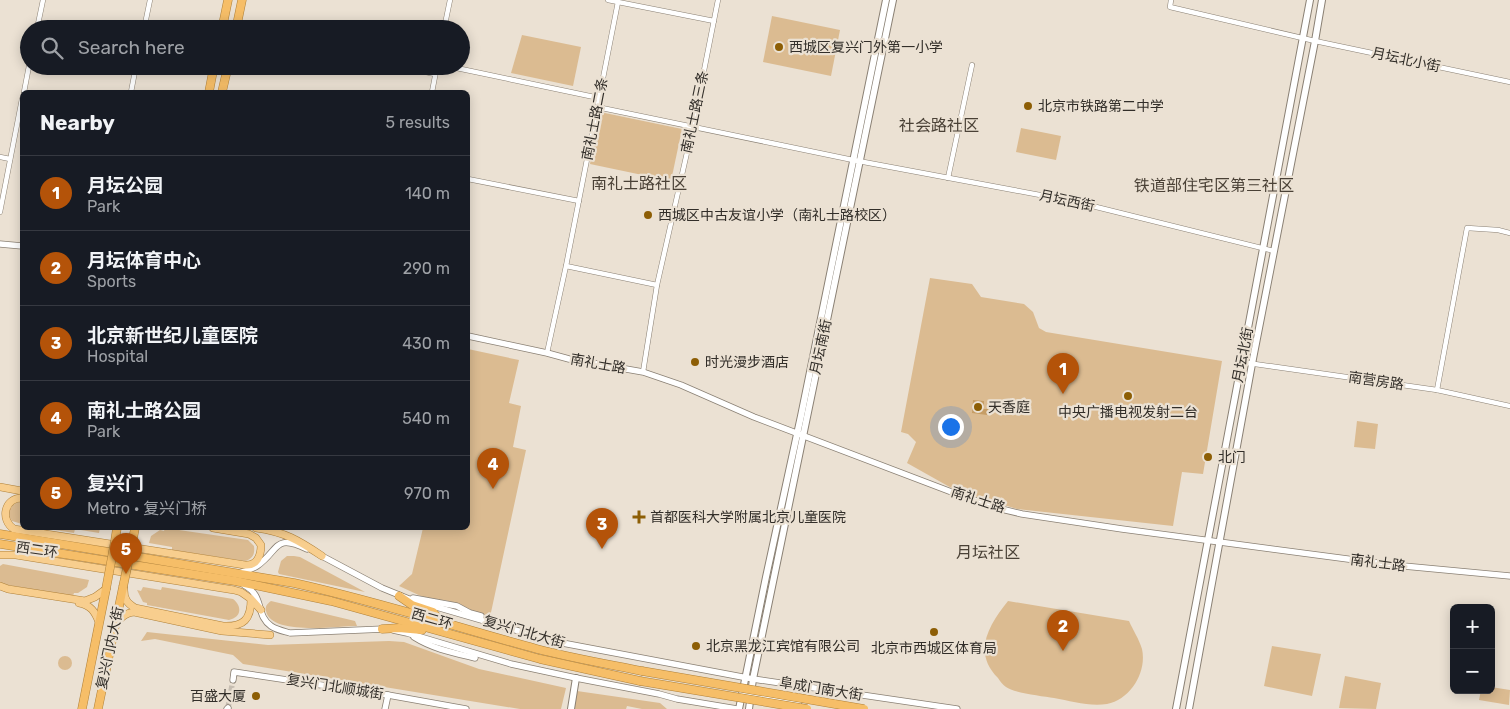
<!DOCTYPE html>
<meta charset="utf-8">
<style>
:root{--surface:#171b24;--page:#20242c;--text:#f1f3f6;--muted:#9ea1a6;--line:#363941;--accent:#b45309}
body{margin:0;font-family:Rubik,"Noto Sans SC",sans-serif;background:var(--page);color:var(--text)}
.controls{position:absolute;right:15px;bottom:15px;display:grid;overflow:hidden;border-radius:8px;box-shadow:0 2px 12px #0003}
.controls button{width:45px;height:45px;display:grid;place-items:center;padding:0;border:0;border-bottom:1px solid var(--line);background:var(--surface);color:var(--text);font:25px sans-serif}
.you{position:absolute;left:950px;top:426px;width:18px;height:18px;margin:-12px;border:4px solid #fff;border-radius:50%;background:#1a73e8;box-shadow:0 0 0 8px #1a73e833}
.badge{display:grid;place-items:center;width:32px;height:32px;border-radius:50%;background:var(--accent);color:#fff;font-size:16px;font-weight:700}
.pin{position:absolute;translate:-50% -41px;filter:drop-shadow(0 1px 2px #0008)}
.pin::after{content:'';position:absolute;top:26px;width:18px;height:15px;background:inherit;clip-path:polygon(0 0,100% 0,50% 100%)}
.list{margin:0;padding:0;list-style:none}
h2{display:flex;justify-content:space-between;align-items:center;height:65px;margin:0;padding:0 20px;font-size:21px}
h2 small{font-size:16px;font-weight:400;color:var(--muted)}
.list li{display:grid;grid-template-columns:32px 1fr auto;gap:15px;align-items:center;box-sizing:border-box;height:75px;padding:0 20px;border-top:1px solid var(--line)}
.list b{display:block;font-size:19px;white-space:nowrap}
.list p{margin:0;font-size:16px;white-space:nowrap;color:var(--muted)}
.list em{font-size:16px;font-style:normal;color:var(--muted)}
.icon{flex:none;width:28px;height:28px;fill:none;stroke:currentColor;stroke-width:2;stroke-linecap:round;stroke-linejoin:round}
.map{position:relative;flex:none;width:1510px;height:709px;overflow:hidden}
.search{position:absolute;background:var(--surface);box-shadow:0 2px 12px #0003;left:20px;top:20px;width:450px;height:55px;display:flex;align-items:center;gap:12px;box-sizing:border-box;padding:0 18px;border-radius:28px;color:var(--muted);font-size:19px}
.panel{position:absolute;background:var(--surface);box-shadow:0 2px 12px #0003;left:20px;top:90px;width:450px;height:440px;border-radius:8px}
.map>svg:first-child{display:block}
.green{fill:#dbbb91}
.water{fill:#c69d65}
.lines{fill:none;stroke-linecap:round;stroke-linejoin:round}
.tertiary-tunnel{stroke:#c6bdb1;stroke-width:5.5;stroke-dasharray:5.5 3;stroke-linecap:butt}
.minor-casing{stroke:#8a8074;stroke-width:5.5}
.tertiary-casing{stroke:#8a8074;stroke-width:7}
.secondary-casing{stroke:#8a8074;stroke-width:8}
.primary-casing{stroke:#af813a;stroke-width:8}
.trunk-casing{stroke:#af813a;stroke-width:9}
.minor{stroke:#fff;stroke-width:4.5}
.tertiary{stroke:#fff;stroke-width:5.5}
.secondary{stroke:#fff;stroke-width:6}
.primary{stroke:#f8ce8e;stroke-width:7}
.trunk{stroke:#f6be68;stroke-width:8}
.trunk-bridge-casing{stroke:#af813a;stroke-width:9;stroke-linecap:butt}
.trunk-bridge{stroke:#f6be68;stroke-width:8}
.poi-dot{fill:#8d5e05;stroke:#ebe1d3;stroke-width:2}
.labels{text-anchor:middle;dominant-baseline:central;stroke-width:4.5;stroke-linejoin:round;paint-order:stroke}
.poi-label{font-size:14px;fill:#322e29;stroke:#ebe1d3;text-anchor:start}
.street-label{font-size:14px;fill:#322e29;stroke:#ebe1d3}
.quarter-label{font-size:16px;fill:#4a4136;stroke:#ebe1d3}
</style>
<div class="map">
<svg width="1510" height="709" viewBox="0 0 1510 709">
<rect width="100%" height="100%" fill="#ebe1d3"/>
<g class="green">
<path d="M772,16L840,30L831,76L763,62Z"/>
<path d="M522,35L581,47L573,86L511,73Z"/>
<path d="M600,112L682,129L671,181L590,164Z"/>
<path d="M1021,128L1061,136L1056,160L1016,152Z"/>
<path d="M930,278L972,284L981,297L1024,304L1033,312L1039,328L1046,332L1222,361L1203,474L1182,472L1173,526L1017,509L955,490L907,463L916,442L908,434L901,432Z"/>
<path d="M468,349L519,360L509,403L521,406L513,447L526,450L490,617L470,611L461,605L445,600H434L423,597L399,586L412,574L423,528H468Z"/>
<path d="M1357,421L1378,424L1375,449L1354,447Z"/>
<path d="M20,502H22V524L12,521C6,512 10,504 20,502Z"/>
<path d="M43,528H100L99,533L75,529L74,533Z"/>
<path d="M165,528L248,540L254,546C255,554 253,558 246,561L172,550V547L149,543L151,536L160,530L164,531Z"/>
<path d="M287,556H294L300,557L365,592L279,574L278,572L281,561Z"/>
<path d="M3,564L89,580L87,587L78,593H74L73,596L2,584L0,583V566Z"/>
<path d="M143,587L161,590L162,587L233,599C242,606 242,617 229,620L147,605V603L143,602L137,590L141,591Z"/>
<path d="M271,601L355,621L357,626C337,626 271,636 266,611C265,606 267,604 271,601Z"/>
<path d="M1008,601L1129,621C1133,630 1139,639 1142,649C1147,672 1131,699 1107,704C1090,707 1071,701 1054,698C1042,696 1014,693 1006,687C1003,685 1000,681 998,678C972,652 989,625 1008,601Z"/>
<path d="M147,632L268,645L389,641L404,642L479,669L566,688L561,709H520L243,664L233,655L155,639L141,641Z"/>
<path d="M1272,646L1321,654L1312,696L1264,686Z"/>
<circle cx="65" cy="663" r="7"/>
<path d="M1345,676L1381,683L1376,709L1339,708Z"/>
<path d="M1491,687L1510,690L1509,705L1479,700L1481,690H1491Z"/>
<path d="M577,691L660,703L667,709H642L627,706L626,709H574Z"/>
</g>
<path class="water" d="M973,400L984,401V409H988L987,415L972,413Z"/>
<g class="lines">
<path class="tertiary-tunnel" d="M228,708L233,680"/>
<defs>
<g id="minor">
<path d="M608,0L714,21"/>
<path d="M1171,0L1170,7L1315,41L1510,82"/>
<path d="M37,29L43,0"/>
<path d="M144,29L150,0"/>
<path d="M444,29L450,0"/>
<path d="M397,66L435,74"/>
<path d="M447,66L599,98"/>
<path d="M24,92L29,66"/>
<path d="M131,92L136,66"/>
<path d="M432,92L437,66"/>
<path d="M597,107L853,160L1072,201L1274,251"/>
<path d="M0,157L10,159"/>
<path d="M948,178L972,65"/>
<path d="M468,179L579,201"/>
<path d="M0,212L22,99"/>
<path d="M566,266L657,285"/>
<path d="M547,353L566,266L618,2"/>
<path d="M1241,362L1437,390L1510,406"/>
<path d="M643,372L657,285L693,126L718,0"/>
<path d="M1437,390L1467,228L1498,230L1510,233"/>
</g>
<g id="tertiary">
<path d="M0,244L22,246"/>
<path d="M468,336L547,353L569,359L643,372L681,385L754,417L962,496L997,508L1022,514L1122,529L1393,565L1510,576"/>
<path d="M320,555L382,588L409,599L557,642L753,679L957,709"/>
<path d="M238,573C245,571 251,570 257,566C280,550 273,533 307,549"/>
<path d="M244,585C265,596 255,615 271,626C277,630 283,631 290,633L384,629"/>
<path d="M413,598L457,606L470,613L481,616"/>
<path d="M393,630L407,633L511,664L576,678L659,694L677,699L737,709"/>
<path d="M414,637C433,649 454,653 475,658"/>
<path d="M233,680L234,672L388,695L466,709"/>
<path d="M742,694L799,702"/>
<path d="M227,709L228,708"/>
<path d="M385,709L388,695"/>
</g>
<g id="secondary">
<path d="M571,709L576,678"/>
<path d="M739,709L766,577L801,416L886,0"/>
<path d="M749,709L753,679L893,0"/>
<path d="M1176,709L1310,0"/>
<path d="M1189,709L1252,364L1315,41L1322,0"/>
</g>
<g id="primary">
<path d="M0,487L22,491"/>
<path d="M22,498C4,498 0,520 14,529L245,565C257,566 261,556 261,545L256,538L249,534L213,528"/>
<path d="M256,528C285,532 298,540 322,556"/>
<path d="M0,555H16L234,590L241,592L251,599C251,619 244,627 223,626L135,608C127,603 124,599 124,590"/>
<path d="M0,586L8,589L85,601L95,597L106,589"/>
<path d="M251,599L261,610"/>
<path d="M79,603C91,605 95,612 99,622"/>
<path d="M115,623C121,618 125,613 134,612L222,631L270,635"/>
</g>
<g id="trunk">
<path d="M222,29L228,0"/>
<path d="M236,29L242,0"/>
<path d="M209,92L214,66"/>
<path d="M222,92L228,66"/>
<path d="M0,534L294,583C376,601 456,627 537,649C572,658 607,664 642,671"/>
<path d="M115,541L117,528"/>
<path d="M0,544L235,581L331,601L540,659L640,681"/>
<path d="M132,544L135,528"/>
<path d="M399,596L412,605L433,612L440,621"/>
<path d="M382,629L399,628L422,630"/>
<path d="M82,709L106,589"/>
<path d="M98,709L123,587"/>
</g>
</defs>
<use href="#minor" class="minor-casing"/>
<use href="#tertiary" class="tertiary-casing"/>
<use href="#secondary" class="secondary-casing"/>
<use href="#primary" class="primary-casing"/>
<use href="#trunk" class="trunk-casing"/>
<use href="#minor" class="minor"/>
<use href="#tertiary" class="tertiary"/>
<use href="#secondary" class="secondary"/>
<use href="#primary" class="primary"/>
<use href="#trunk" class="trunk"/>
<defs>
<g id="trunk-bridge">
<path d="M123,587L132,544"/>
<path d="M106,589L115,541"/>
<path d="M642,671L864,709"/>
<path d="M640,681L807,709"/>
</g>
</defs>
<use href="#trunk-bridge" class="trunk-bridge-casing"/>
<use href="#trunk-bridge" class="trunk-bridge"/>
</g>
<g class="poi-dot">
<circle cx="779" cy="47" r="5"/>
<circle cx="1028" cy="106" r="5"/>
<circle cx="648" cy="215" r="5"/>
<circle cx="695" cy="362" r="5"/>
<circle cx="1128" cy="396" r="5"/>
<circle cx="978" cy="407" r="5"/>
<circle cx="1208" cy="457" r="5"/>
<path d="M636.5 509.5h5v5h5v5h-5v5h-5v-5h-5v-5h5z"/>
<circle cx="934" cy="632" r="5"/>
<circle cx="696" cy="646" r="5"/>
<circle cx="256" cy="696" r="5"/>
</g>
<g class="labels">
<g class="poi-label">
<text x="789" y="47">西城区复兴门外第一小学</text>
<text x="1038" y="106">北京市铁路第二中学</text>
<text x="658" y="215">西城区中古友谊小学（南礼士路校区）</text>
<text x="705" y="362">时光漫步酒店</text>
<text x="988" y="407">天香庭</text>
<text x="1128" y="412" text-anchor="middle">中央广播电视发射二台</text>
<text x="1218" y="457">北门</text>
<text x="650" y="517">首都医科大学附属北京儿童医院</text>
<text x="706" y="646">北京黑龙江宾馆有限公司</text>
<text x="934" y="648" text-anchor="middle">北京市西城区体育局</text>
<text x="246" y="696" text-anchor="end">百盛大厦</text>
</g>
<g class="street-label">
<text transform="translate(1406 60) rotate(12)">月坛北小街</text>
<text transform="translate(695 112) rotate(-78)">南礼士路三条</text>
<text transform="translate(595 119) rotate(-79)">南礼士路二条</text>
<text transform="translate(1067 201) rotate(12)">月坛西街</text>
<text transform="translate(821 347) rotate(-78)">月坛南街</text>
<text transform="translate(1243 355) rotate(-79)">月坛北街</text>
<text transform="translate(598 364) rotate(10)">南礼士路</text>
<text transform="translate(1376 381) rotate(8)">南营房路</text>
<text transform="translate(978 500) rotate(18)">南礼士路</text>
<text transform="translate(37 550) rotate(8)">西二环</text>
<text transform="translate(1378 563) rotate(7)">南礼士路</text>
<text transform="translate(432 619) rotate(16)">西二环</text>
<text transform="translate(524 632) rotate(16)">复兴门北大街</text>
<text transform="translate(110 648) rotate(-78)">复兴门内大街</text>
<text transform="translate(335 687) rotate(9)">复兴门北顺城街</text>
<text transform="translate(821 689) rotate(9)">阜成门南大街</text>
</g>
<g class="quarter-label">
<text x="939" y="125">社会路社区</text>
<text x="639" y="183">南礼士路社区</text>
<text x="1214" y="185">铁道部住宅区第三社区</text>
<text x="988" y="552">月坛社区</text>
</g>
</g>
</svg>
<div class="controls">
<button>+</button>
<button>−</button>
</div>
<div class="you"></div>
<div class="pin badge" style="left:1063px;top:394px">1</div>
<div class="pin badge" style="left:1063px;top:651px">2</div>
<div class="pin badge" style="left:602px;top:549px">3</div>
<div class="pin badge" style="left:493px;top:489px">4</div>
<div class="pin badge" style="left:126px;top:574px">5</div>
<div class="search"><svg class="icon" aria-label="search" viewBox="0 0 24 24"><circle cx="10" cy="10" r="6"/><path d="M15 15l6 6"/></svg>Search here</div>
<section class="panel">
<h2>Nearby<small>5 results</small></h2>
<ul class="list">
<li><span class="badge">1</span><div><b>月坛公园</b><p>Park</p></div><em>140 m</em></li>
<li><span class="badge">2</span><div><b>月坛体育中心</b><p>Sports</p></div><em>290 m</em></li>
<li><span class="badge">3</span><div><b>北京新世纪儿童医院</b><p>Hospital</p></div><em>430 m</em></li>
<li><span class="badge">4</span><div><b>南礼士路公园</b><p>Park</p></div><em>540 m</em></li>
<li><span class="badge">5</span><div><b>复兴门</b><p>Metro · 复兴门桥</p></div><em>970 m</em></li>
</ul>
</section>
</div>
